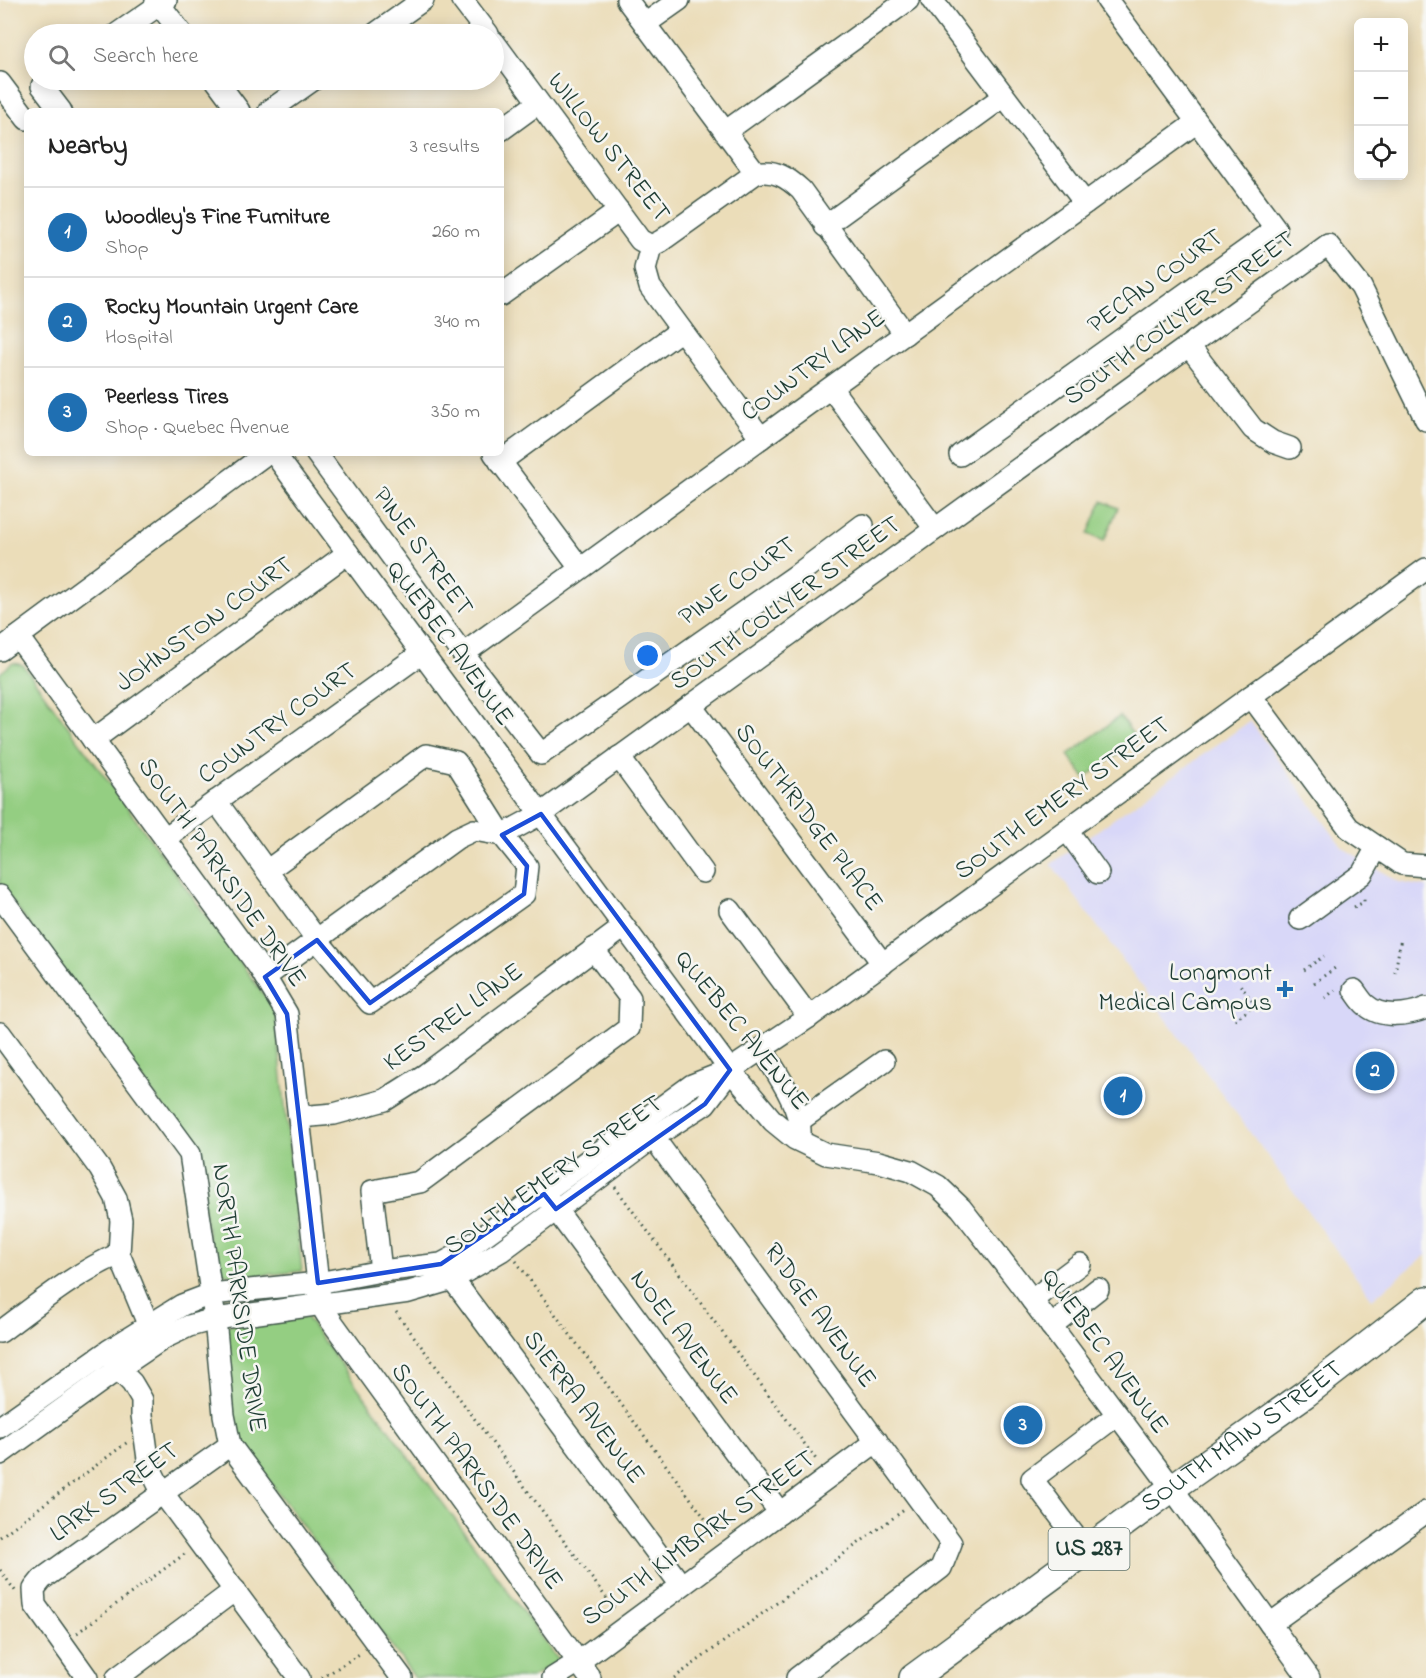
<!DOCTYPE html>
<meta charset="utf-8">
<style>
:root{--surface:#fff;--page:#f2f2f2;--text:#222;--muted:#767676;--line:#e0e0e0;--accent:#1f6fb2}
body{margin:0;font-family:"Indie Flower",sans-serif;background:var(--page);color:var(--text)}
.controls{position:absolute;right:18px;top:18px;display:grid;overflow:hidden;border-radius:9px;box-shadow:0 3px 15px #0003}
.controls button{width:54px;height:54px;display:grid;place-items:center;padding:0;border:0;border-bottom:2px solid var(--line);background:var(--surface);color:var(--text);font:30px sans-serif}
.you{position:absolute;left:648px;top:656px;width:21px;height:21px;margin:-15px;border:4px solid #fff;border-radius:50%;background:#1a73e8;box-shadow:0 0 0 9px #1a73e833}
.badge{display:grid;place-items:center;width:39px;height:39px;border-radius:50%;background:var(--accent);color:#fff;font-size:20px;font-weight:700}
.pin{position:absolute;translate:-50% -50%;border:3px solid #fff;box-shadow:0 2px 6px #0006}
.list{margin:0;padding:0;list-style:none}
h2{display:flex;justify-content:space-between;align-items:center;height:78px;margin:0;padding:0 24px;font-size:26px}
h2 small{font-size:20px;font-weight:400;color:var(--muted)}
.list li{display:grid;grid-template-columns:39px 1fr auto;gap:18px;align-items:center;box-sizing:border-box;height:90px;padding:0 24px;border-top:2px solid var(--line)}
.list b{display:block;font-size:22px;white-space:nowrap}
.list p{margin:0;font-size:20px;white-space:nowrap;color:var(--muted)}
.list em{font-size:20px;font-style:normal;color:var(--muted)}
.icon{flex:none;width:33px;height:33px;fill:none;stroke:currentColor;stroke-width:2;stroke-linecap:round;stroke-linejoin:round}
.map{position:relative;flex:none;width:1426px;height:1678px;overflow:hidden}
.search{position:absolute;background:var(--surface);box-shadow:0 3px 15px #0003;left:24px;top:24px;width:480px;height:66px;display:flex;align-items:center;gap:15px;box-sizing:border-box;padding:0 21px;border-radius:33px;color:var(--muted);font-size:22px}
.panel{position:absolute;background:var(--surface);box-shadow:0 3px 15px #0003;left:24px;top:108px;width:480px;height:348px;border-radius:9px}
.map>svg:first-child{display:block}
.built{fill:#d8d7f8}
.green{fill:#94ce82;stroke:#5a865b;stroke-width:1.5}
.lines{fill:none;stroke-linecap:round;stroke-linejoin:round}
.minor-casing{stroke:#3e5548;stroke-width:24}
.major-casing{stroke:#3e5548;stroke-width:30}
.path{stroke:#3e5548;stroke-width:3;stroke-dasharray:1.5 4.5;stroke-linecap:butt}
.minor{stroke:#fff;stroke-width:21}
.major{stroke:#fff;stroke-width:27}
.marked{fill:none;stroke:#1d4ed8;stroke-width:4.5;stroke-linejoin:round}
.poi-dot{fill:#1f6fb2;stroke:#f6f6f2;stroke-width:2}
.labels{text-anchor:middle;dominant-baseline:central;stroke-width:5;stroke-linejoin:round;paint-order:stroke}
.shield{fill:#f6f6f2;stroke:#60746d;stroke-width:1.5}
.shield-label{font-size:24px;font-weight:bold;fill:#1f3d34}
.street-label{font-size:26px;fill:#1f3d34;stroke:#f6f6f2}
.poi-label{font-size:26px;fill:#1f3d34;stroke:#f6f6f2;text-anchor:end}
</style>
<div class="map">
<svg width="1426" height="1678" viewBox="0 0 1426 1678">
<rect width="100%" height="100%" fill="#f6f6f2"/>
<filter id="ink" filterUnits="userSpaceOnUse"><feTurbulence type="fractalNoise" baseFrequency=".0167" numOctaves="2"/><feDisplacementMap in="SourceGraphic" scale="12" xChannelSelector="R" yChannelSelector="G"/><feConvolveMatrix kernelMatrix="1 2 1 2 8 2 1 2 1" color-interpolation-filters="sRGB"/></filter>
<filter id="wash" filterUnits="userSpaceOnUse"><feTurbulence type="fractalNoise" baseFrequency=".008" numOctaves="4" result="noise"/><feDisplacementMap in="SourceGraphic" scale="24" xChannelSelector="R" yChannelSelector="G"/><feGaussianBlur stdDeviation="1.35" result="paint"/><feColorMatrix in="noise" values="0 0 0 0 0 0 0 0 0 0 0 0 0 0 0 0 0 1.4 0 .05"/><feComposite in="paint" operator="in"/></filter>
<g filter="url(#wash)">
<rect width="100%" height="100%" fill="#ebddb9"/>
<path class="built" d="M1250,721L1343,848L1399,882L1426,887V1255L1372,1299L1220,1091L1051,864Z"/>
<g class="green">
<path d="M1102,501L1118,508L1104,541L1088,534Z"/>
<path d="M13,663L23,665L275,1010L302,1271L236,1278L226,1273H215L193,1148L0,885V673Z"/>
<path d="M1120,716L1137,740L1085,778L1068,755Z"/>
<path d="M306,1317L559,1661L531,1678H415L245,1448L232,1425L225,1326Z"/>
</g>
</g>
<g filter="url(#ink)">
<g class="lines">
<defs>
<g id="minor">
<path d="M156,0L182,34"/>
<path d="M462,0L488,34"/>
<path d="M627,0L756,173C775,169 788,178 801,190L905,334"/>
<path d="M932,0L1085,203"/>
<path d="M645,24L679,0"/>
<path d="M117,34L166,0"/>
<path d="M375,34L423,0"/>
<path d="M494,42L640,240L651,246"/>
<path d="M52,80L42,86L61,111"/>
<path d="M216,80L239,111"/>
<path d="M0,83L27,119"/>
<path d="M269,111L313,80"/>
<path d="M501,130L538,103"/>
<path d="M725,132L908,0"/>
<path d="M825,226L1004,96"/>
<path d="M651,246L645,269L650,287L761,438"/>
<path d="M651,246L661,241L756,173"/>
<path d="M501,295L619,211"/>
<path d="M1189,346L1253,429L1273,442L1290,448"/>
<path d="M831,388L935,529"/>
<path d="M274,453L730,1070L773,1121L795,1139L826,1154L879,1162L911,1171L938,1186L961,1208L1017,1280L1172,1488L1309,1678"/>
<path d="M316,453L463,654L541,754L798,574L863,525"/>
<path d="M494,453L580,568"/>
<path d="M960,455L1276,229L1107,0"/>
<path d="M500,462L681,330"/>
<path d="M18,637L259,967L287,1014L318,1283L321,1305L327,1315L590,1678"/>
<path d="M0,650L267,453"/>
<path d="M463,654L1197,122"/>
<path d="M1251,696L1349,828L1402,864L1426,866"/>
<path d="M691,706L883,964"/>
<path d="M93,740L348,553"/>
<path d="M619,757L703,872"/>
<path d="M216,801L317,940L370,1003L524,894L527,866L502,835L456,762L426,755L268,870"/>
<path d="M1067,830L1098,873"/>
<path d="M165,838L422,653"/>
<path d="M0,896L190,1154L215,1319L224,1415L230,1445L402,1678"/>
<path d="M730,910L809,1017"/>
<path d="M1300,919L1362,874L1377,847"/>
<path d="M265,977L457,838L474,830L502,835L541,814L1328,245L1361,287L1426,420"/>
<path d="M1354,990C1358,995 1361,1001 1366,1005C1381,1019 1409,1015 1426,1008"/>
<path d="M0,1033L100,1169L116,1198L121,1220L119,1254L148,1324"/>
<path d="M762,1049C775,1071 802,1107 800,1134"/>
<path d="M299,1117L334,1114L385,1100L426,1074L624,927"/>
<path d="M799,1121L884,1061"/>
<path d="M645,1126L951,1543L941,1568L797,1678"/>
<path d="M548,1199L780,1513"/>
<path d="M445,1269L681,1585"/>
<path d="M381,1271L372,1191L420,1182L629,1028L630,998L593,949"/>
<path d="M1032,1300L1080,1264"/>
<path d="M1051,1326L1098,1289"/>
<path d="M0,1332C38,1304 75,1273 119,1254"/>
<path d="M111,1357L118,1369L132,1383L142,1400V1415L149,1466L162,1492L299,1678"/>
<path d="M0,1427L108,1351L182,1305L211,1294L318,1283L381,1271L441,1264L456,1256L692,1085L730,1070L809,1017L1426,569"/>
<path d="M0,1454L118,1369L164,1338L189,1326L215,1319L409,1292L453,1279L501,1251L654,1137L705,1104L730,1071"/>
<path d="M1086,1551L1032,1479L1117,1415"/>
<path d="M1270,1624L1426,1512"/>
<path d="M87,1678L35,1605L34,1589L42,1579L230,1445"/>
<path d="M117,1678L235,1590"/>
<path d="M553,1678L577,1663L877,1441"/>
</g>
<g id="major">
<path id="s1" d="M913,1678L1172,1488L1305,1394L1426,1300"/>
</g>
</defs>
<use href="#minor" class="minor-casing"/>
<use href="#major" class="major-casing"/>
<g class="path">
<path d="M1354,907L1364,902V896"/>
<path d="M1304,970L1324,956"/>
<path d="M1395,973L1401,938"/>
<path d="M1314,983L1335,968"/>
<path d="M1325,998L1335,990"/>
<path d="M1235,1020L1255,1005L1238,982"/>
<path d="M615,1187L818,1462"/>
<path d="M516,1261L718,1536"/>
<path d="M396,1312L616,1611"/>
<path d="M0,1537L129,1441"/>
<path d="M0,1570L16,1592"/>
<path d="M77,1633L186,1553"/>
<path d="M322,1678L361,1653"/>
<path d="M674,1678L904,1510"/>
</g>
<use href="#minor" class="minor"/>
<use href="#major" class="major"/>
</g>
</g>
<path class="marked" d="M541,814L730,1070L705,1104L556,1209L544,1194L441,1264L318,1283L287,1014L265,977L317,940L370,1003L524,894L527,866L502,835Z"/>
<path class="poi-dot" d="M1282 980h6v6h6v6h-6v6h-6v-6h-6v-6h6z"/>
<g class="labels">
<rect class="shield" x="1048.5" y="1528" width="81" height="42" rx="4.5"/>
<g class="shield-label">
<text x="1089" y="1549">US 287</text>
</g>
<g class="street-label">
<text transform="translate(608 148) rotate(52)">WILLOW STREET</text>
<text transform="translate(1156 282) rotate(-36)">PECAN COURT</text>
<text transform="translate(1180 319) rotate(-36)">SOUTH COLLYER STREET</text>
<text transform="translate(814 366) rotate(-36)">COUNTRY LANE</text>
<text transform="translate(422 552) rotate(54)">PINE STREET</text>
<text transform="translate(738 582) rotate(-35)">PINE COURT</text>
<text transform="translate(786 604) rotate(-36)">SOUTH COLLYER STREET</text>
<text transform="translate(205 625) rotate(-36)">JOHNSTON COURT</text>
<text transform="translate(449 644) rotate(54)">QUEBEC AVENUE</text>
<text transform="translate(278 724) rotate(-36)">COUNTRY COURT</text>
<text transform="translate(1063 799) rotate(-36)">SOUTH EMERY STREET</text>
<text transform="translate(808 818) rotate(53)">SOUTHRIDGE PLACE</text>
<text transform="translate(221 873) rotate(55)">SOUTH PARKSIDE DRIVE</text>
<text transform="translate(454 1018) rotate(-36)">KESTREL LANE</text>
<text transform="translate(741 1031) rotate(51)">QUEBEC AVENUE</text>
<text transform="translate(554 1176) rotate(-35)">SOUTH EMERY STREET</text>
<text transform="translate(238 1298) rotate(82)">NORTH PARKSIDE DRIVE</text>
<text transform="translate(819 1316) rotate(54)">RIDGE AVENUE</text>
<text transform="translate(683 1338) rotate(53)">NOEL AVENUE</text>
<text transform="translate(1104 1352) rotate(54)">QUEBEC AVENUE</text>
<text transform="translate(583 1408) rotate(53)">SIERRA AVENUE</text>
<text stroke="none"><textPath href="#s1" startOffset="408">SOUTH MAIN STREET</textPath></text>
<text transform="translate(476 1477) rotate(54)">SOUTH PARKSIDE DRIVE</text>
<text transform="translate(115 1493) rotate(-36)">LARK STREET</text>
<text transform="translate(699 1539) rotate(-36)">SOUTH KIMBARK STREET</text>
</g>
<g class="poi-label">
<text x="1272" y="974">Longmont<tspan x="1272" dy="30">Medical Campus</tspan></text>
</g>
</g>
</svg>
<div class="controls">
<button>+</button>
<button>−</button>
<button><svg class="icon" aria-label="locate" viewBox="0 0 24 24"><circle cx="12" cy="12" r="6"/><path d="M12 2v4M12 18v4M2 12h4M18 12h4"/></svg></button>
</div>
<div class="you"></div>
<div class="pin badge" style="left:1123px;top:1096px">1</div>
<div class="pin badge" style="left:1375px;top:1071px">2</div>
<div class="pin badge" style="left:1023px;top:1425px">3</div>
<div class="search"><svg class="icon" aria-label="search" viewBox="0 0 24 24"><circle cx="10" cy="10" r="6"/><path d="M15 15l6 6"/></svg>Search here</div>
<section class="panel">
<h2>Nearby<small>3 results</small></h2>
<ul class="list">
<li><span class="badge">1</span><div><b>Woodley's Fine Furniture</b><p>Shop</p></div><em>260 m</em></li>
<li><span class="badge">2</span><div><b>Rocky Mountain Urgent Care</b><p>Hospital</p></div><em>340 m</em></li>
<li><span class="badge">3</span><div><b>Peerless Tires</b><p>Shop · Quebec Avenue</p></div><em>350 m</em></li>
</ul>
</section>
</div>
